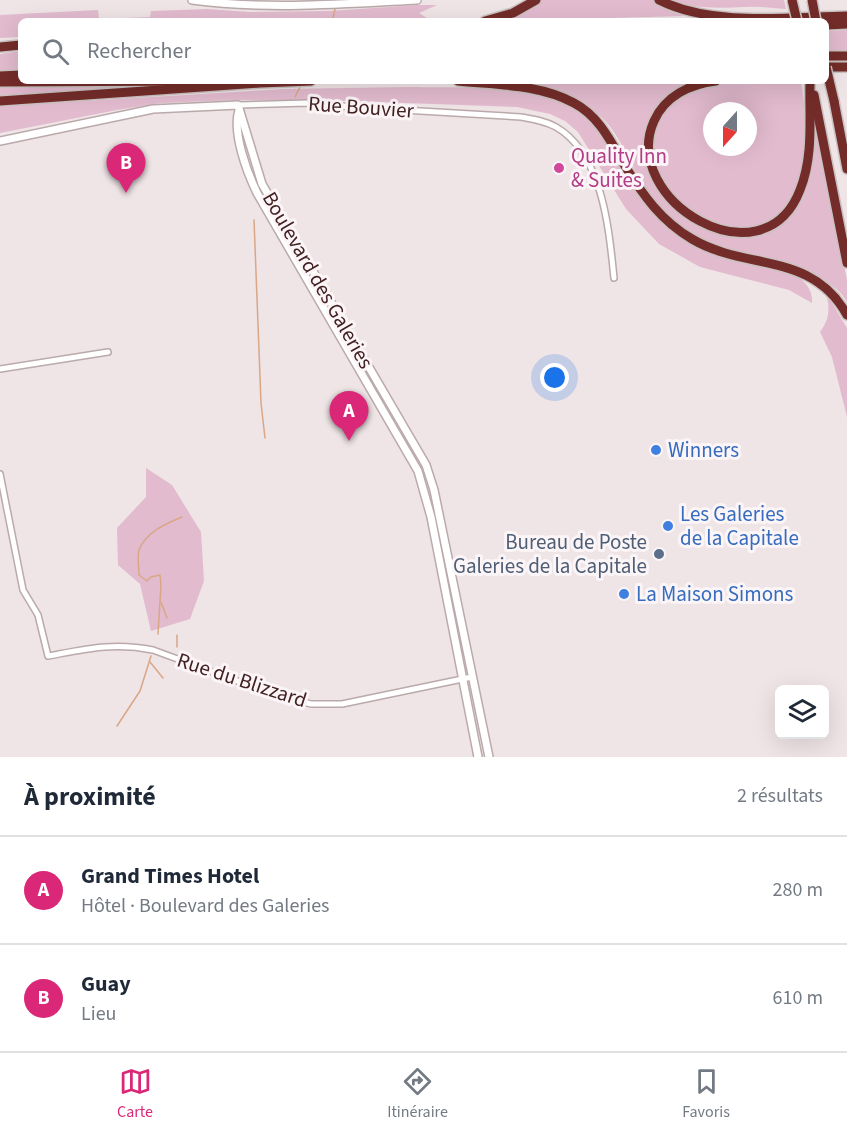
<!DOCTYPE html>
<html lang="fr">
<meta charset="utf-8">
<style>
:root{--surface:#fff;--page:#f2f2f3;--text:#1f2937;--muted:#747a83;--line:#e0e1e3;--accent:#db2777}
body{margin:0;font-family:"Source Sans 3",sans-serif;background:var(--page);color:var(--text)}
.controls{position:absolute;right:18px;bottom:18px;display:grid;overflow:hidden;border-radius:9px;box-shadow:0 6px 24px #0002}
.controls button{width:54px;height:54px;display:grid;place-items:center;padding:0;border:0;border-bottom:2px solid var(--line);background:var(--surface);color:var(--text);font:30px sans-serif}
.compass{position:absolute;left:703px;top:102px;width:54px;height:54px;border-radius:50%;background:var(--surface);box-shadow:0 6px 24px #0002;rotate:201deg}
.you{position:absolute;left:555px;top:378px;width:21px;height:21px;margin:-15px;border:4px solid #fff;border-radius:50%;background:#1a73e8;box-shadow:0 0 0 9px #1a73e833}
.badge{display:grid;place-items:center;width:39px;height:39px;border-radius:50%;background:var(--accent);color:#fff;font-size:20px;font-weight:700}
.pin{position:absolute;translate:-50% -50px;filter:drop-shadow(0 2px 3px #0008)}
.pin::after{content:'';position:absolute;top:32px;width:21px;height:18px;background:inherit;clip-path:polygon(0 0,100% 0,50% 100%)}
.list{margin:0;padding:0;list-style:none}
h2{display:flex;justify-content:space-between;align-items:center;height:78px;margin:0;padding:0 24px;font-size:26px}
h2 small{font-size:20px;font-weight:400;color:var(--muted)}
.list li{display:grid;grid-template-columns:39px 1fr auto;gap:18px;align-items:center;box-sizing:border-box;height:108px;padding:0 24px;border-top:2px solid var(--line)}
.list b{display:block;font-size:22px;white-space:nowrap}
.list p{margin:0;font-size:20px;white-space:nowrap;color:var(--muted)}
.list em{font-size:20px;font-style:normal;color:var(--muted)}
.icon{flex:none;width:33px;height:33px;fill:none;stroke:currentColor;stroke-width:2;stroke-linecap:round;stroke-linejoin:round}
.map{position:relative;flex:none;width:847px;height:757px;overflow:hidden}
.search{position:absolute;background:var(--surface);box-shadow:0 6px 24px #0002;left:18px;right:18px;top:18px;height:66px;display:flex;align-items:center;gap:15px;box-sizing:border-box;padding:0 21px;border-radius:9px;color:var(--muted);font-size:22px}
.sheet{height:294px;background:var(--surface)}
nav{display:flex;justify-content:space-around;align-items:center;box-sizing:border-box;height:84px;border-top:2px solid var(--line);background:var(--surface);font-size:16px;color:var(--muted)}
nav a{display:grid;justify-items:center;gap:3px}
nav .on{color:var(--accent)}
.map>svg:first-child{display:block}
.green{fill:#e2bbce;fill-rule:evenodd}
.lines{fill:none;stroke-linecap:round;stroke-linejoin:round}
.stream{stroke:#d9a786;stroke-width:1.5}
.minor-casing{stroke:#bbaaab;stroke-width:8}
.tertiary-casing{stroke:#bbaaab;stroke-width:10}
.motorway-casing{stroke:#cac1c1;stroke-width:12}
.minor{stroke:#fff;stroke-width:5}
.tertiary{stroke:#fff;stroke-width:7}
.motorway{stroke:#732c29;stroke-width:9}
.motorway-bridge-casing{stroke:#cac1c1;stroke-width:12;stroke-linecap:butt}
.motorway-bridge{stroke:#732c29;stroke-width:9}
.hotel-dot{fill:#d1479c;stroke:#fbf5f7;stroke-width:2}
.shop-dot{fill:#3f7fe0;stroke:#fbf5f7;stroke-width:2}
.service-dot{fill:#5c6f8a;stroke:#fbf5f7;stroke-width:2}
.labels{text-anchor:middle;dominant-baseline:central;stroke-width:6;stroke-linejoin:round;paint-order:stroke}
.street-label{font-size:21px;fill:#432122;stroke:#fbf5f7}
.hotel-label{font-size:21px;fill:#b23c85;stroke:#fbf5f7;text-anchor:start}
.shop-label{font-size:21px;fill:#366cbe;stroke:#fbf5f7;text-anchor:start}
.service-label{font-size:21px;fill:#4e5e75;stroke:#fbf5f7;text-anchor:end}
</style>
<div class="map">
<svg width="847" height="757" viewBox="0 0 847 757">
<rect width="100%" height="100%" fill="#efe4e6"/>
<g class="green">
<path d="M541,0H653L670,11L684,16L500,21Z"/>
<path d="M669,0H784L786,9C772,8 758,6 744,7C720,8 692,9 669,0Z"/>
<path d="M417,5H437L419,13L427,18L420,21H21V37L0,38V15L98,10L99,19L150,17L151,11L208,9L249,12L330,11Z"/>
<path d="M847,30V52H826V31Z"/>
<path d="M21,51V71L0,72V54Z"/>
<path d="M498,81H701C691,87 661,103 655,111C651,116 648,126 647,132C636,196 715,259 774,227C783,222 795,212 801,202C813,181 811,150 815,126L847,280V302C825,263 746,258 707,243C700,241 693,236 687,232C662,216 648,195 635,170C625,152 616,130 600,116C572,90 535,85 498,81Z"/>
<path d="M760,81H801C807,118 811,163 794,197C789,207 778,217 768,222C762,225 754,230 747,230C709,232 669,201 655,167C652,160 653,152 653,144C652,127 661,108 676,98C700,83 732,83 760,81ZM712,111H748V147H712Z"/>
<path d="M0,86L151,87L0,96Z"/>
<path d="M407,87C458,88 566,82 597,128C621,165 639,206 675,234C709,260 755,261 795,275C805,281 813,290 812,303L789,290L700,267L659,244L626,209L578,132L565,121L550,114L517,107L322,100H236L161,103L117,110L0,133V106L284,89Z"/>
<path d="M826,293L847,328V417L832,357L820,332C830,319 830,308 826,293Z"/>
<path d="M146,468L172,485L201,532L204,581L190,619L151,631L140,584L118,565L117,528L146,497Z"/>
</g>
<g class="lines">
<g class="stream">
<path d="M333,18L335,9"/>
<path d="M295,97L300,87"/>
<path d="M254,220L261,403L265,438"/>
<path d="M161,602L167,618"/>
<path d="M158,634L161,585L160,575L151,577L147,581L139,575C139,568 137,556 139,550C146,532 165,524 182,517"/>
<path d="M177,647V635"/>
<path d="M150,662L163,678"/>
<path d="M117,726L140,691L151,656"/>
</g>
<defs>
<g id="minor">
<path d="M238,105L308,103L352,107L521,117C533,119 545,121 556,127C603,154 609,230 614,278"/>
<path d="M0,369L108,352"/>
<path d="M0,474L23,590L38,615L48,656C86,649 114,642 153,650L270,693L311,704H342L472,677"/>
</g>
<g id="tertiary">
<path d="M192,0C266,10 342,4 417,0"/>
<path d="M239,110C232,133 247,172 257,193L418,471L431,517L478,757"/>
<path d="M0,141L153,109L238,105L262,184L426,465L434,490L489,757"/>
</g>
<g id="motorway">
<path d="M659,0C713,27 788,17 847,16"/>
<path d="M485,21L513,13L536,0"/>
<path d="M826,25L847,24"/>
<path d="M0,47L21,45"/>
<path d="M826,56H847"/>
<path d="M826,67H847"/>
<path d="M0,76L21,75"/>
<path d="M458,81C496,85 539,84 574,103C599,116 611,142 625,166C643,195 661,221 692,239C746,271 812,251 847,315"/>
<path d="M716,81C690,84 665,96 654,121C619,200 763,286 800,190C814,155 809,117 810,81"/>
<path d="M0,82L199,81"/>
<path d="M814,95L847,263"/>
<path d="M0,101L260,83L311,81"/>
<path d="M834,101L847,169"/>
</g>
</defs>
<use href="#minor" class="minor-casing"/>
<use href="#tertiary" class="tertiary-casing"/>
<use href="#motorway" class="motorway-casing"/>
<use href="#minor" class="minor"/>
<use href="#tertiary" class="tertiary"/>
<use href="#motorway" class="motorway"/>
<defs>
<g id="motorway-bridge">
<path d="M792,0L797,21"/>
<path d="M812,0L816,21"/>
<path d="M826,67L834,101"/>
</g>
</defs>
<use href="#motorway-bridge" class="motorway-bridge-casing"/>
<use href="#motorway-bridge" class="motorway-bridge"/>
</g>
<circle class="hotel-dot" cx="559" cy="168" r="6"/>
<g class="shop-dot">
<circle cx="656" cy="450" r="6"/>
<circle cx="668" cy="526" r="6"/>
<circle cx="624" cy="594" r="6"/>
</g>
<circle class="service-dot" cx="659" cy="554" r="6"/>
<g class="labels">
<g class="street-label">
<text transform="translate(361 107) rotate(4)">Rue Bouvier</text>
<text transform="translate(318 280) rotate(60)">Boulevard des Galeries</text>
<text transform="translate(242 680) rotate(18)">Rue du Blizzard</text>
</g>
<g class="hotel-label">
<text x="571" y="156">Quality Inn<tspan x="571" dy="24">&amp; Suites</tspan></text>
</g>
<g class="shop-label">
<text x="668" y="450">Winners</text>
<text x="680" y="514">Les Galeries<tspan x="680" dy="24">de la Capitale</tspan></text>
<text x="636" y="594">La Maison Simons</text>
</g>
<g class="service-label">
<text x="647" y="542">Bureau de Poste<tspan x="647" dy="24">Galeries de la Capitale</tspan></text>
</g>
</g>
</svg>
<div class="controls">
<button><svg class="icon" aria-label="layers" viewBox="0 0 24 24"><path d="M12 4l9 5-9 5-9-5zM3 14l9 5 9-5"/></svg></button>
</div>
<svg class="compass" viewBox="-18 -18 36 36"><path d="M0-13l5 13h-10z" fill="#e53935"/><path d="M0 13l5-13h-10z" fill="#747a83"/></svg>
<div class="you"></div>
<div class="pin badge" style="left:349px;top:441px">A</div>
<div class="pin badge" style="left:126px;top:193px">B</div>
<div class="search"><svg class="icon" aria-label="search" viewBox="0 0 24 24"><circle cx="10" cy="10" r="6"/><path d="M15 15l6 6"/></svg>Rechercher</div>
</div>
<section class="sheet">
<h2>À proximité<small>2 résultats</small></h2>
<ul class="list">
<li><span class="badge">A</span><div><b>Grand Times Hotel</b><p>Hôtel · Boulevard des Galeries</p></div><em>280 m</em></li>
<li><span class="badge">B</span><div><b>Guay</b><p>Lieu</p></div><em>610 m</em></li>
</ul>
</section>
<nav>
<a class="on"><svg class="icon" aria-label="map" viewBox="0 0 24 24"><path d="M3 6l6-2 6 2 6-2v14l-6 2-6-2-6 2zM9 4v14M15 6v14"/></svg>Carte</a>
<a><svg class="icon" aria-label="directions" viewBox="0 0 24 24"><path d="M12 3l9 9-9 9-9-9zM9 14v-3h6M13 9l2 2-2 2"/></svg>Itinéraire</a>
<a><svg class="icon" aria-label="saved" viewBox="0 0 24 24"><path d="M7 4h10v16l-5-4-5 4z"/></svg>Favoris</a>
</nav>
